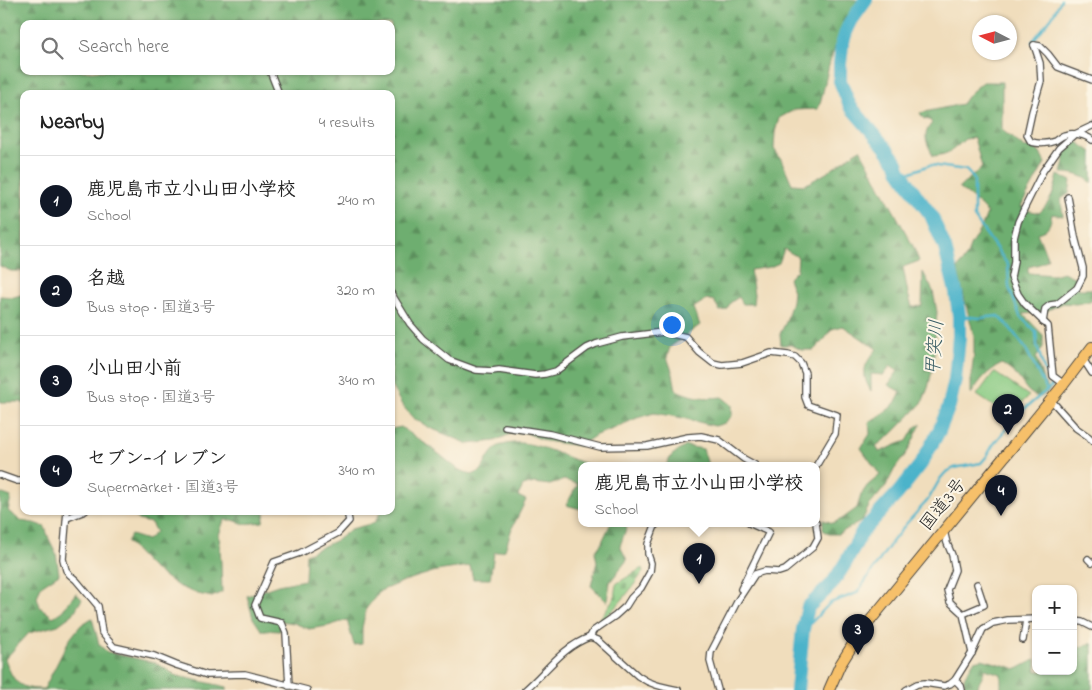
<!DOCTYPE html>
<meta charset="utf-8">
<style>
:root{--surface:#fff;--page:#f2f2f2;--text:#222;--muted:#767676;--line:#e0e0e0;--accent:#111827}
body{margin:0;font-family:"Indie Flower","Klee One",sans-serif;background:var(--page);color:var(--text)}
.controls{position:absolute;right:15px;bottom:15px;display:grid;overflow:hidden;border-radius:10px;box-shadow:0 1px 4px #0004}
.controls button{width:45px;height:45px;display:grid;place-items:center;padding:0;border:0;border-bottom:1px solid var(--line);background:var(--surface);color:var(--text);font:25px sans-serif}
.compass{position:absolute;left:972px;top:15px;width:45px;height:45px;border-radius:50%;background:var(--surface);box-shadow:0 1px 4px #0004;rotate:276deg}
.you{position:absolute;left:671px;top:324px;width:18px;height:18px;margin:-12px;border:4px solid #fff;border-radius:50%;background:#1a73e8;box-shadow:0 0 0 8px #1a73e833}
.badge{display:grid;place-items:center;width:32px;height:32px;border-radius:50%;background:var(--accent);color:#fff;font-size:16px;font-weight:700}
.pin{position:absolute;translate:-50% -41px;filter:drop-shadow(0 1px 2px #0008)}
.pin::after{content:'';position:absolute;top:26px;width:18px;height:15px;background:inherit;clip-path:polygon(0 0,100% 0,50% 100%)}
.popup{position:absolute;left:578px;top:462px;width:242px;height:65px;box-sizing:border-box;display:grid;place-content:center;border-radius:10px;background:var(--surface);filter:drop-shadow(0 1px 4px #0005);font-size:16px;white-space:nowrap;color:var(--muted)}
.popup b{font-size:19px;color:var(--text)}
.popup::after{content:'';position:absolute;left:50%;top:100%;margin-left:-10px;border:10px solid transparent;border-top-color:var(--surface)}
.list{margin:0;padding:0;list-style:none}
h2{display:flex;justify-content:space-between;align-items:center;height:65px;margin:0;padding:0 20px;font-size:21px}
h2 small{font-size:16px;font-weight:400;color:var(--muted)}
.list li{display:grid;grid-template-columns:32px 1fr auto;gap:15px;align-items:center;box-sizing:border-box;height:90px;padding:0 20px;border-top:1px solid var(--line)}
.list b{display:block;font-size:19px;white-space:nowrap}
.list p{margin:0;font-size:16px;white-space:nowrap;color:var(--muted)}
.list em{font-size:16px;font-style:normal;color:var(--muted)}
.icon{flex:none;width:28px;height:28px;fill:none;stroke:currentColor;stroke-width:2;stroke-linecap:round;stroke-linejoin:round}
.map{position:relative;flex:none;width:1092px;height:690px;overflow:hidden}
.search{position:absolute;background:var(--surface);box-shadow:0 1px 4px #0004;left:20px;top:20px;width:375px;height:55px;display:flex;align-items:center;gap:12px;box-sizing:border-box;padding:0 18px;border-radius:10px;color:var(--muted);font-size:19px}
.panel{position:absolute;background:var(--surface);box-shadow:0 1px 4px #0004;left:20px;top:90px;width:375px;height:425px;border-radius:10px}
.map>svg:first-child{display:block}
.forest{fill:url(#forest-firs);stroke:#4c6c4e;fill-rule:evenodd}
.cemetery{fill:url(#cemetery-stones);stroke:#5a7a56}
.park{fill:#88ca82;stroke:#5a7a56}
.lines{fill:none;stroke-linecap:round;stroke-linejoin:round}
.stream{stroke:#4bb3ca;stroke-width:2.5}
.river{stroke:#4bb3ca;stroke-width:14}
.street-casing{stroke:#494641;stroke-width:8}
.highway-casing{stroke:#494641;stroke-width:12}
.street{stroke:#fff;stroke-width:5.5}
.highway{stroke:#f6c06b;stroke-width:10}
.labels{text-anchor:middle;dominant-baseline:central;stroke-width:4;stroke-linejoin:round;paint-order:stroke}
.street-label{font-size:18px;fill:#2b2b2b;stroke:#fcf5e5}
.water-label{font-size:19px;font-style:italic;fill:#365b63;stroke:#fcf5e5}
</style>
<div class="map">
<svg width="1092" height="690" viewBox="0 0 1092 690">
<defs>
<pattern id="forest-firs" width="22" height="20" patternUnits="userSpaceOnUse" patternTransform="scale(1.25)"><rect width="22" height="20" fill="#6eae70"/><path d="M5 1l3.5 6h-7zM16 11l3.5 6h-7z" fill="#5b8e5c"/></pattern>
<pattern id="cemetery-stones" width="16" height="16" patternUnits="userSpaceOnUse" patternTransform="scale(1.25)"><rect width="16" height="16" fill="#88ca82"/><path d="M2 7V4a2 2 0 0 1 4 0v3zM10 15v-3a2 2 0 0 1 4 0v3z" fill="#6fa46b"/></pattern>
</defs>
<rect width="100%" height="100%" fill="#fcf5e5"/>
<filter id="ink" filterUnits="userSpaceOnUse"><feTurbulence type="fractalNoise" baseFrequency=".02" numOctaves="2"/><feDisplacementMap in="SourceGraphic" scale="10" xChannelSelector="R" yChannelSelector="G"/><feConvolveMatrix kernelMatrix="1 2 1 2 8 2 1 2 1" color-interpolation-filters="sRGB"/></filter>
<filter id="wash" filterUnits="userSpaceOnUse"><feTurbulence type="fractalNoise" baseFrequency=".0096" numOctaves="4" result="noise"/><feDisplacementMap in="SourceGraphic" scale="20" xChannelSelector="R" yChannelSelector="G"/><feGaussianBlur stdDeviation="1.12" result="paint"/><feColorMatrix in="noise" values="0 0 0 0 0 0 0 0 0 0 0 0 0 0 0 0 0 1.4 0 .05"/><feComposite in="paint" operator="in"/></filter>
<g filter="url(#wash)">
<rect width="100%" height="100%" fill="#f0ddbc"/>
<g class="forest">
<path d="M0,0H858C849,17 839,35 833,53C826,71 825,90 818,109L794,110L779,118L775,132L774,149L781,159L792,184L805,185L828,172L860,149L913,246L919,261L903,267L908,294L912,307L922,306L923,272L933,291L937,312L933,367L928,388L922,403L892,434L876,446L879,452C889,449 896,444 907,441L915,427L921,424L908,451L894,470L886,486L869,506L862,521L838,534H829L823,530V520L833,523L842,519L857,508L861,495L867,486L880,475L861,448L870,434L869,422C882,414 896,407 901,392L888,385L898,371L890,366L884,375L871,374V391C860,373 864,364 877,349L843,326L832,329L824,340L814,350H801L792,345H781L780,334L786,322L792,301L793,291L788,279L797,270L798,257L784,249L779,263L770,267L750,270L754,294L753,304H743L739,297L731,302L726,310L720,311L714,301L707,299L693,308L700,325L670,347L667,357L673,374L676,390C692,397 704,399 722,397L732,405V416L725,423L715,426L678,417L654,413L637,418L613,429L596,435L580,446L545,441L524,432L510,434L495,441L469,444L430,428L413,418L402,405L391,386V94H24V271H11L0,266ZM24,24H391V71H24Z"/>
<path d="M983,82H1002V130L1025,148L1032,146L1040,153L1045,163L1021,206L1027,210L1039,213C1052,201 1054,191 1058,175L1071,181L1069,194L1061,199L1063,216L1052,214C1050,225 1049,230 1037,233L1048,259L1040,264L1028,267V273L1053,275L1063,272L1078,279V289H1092V300L1087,302L1076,304L1063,303L1044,312L1023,314L1043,335V347L1036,358L1044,382L1050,390L1041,397C1026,395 1025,384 1016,375C1012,371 1007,368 1002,364C986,372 981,379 971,394V379L974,353V336L957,269L967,256L970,246L982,226L987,213L977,202L959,188L982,167L974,138L965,139C954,149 949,155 933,156C927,142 921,136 932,123L929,120L924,119L920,113L962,104L969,94Z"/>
<path d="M1076,141L1092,152V183C1083,175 1073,173 1061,173L1064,161L1063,155L1066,150Z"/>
<path d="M24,294V404L21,402H0V296L14,297Z"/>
<path d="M401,427L430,447L458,469L472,475L481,471C485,464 489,454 496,448C498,446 500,445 503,445C530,436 563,458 590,465H582L581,509L566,505L578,484L564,480L550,485L534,483L523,486L518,496L526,500L512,528L505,550L494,553L490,579H473L470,566L436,571L404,581L380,591L366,609L362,628V644L354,645L347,620L328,626L309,629L294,623L280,621V631L261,630L253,618L247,596L278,585L305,580L306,554L337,540L351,529L374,523L381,511H391V504L397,501V492L394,482L391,481V429Z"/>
<path d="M686,446L703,449L708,465H666L672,455Z"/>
<path d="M0,493L11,497L8,511L21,521L34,523L45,527L49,539L56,553L59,574L41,586L37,597L40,607L53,617L62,611L76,593L82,599L73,614L58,625L29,633L5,659C13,681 18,690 44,689L69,640L81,625L92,618L99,644L107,652L156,663L177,676L227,687V690H0Z"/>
<path d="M132,511H154L156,513L157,511L265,512L263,522L245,524L233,520H224L219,535L221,563L222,592L212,597L198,594L178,586L151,567L127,542L131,535L147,540L156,532L151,523L138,520Z"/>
<path d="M611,523H628L620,546L627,560L610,582L607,602L591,586L597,562L595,552L601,544Z"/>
<path d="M1092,643V690H1001V674L985,669L976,690H964V678L974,661L982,659L1017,669L1036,659V671H1073V650Z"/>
</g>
<path class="cemetery" d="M642,568L643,572C627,595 616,609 595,626L614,598L616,584Z"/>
<path class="park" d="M994,372L1029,396L1008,416L977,395Z"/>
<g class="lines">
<g class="stream">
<path d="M1032,42L1052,17L1061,0"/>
<path d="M959,316L980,318L998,316L1007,324L1026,349L1043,383L1047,390"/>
<path d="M803,629L811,623L830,603L857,593L892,542L906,524L928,500L940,479L945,473L954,468L981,463L987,456L993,445L1013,421L1023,410L1052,386L1044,370L1037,345L1036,332L1020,316L1009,287L1008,265L974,217V179L966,170L930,165L903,175"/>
</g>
<path class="river" d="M797,690L803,629L808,607L832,584L846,562L862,532L898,493L921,464L939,431L949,406L955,380L959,337V316L956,292L945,248L931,215L918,198L900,171L897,163L885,147L850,106L840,81V64L842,45L846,32L851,21L866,0"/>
</g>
</g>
<g filter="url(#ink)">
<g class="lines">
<defs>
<g id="street">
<path d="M1034,45L1040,63L1041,81L1032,112L1027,135L1031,142C1039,144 1047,144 1055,141C1058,139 1061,136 1065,135C1073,132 1086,135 1092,140"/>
<path d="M1034,45L1040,46L1048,54L1058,67L1092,80"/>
<path d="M270,71L279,94"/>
<path d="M391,293L410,324L423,339L449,360L476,370L492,371L499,370L535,375L545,374L556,371L587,348L596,344L622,337L663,332L686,337L699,352L713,363L722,365L742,363L771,353L788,355L795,357L801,363L805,373V397L808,405L837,415L835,434L816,466"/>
<path d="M1043,322L1045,309L1050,305L1057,304L1077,288L1083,276V268L1075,237L1068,197"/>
<path d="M1083,359L1092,373"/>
<path d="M1064,384L1053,376L1048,326L1025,304L1018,294L1011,277L1014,262V238L1018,222L1024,209L1043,171L1059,148L1075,134L1092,126"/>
<path d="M1051,400L1076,428L1089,437L1092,441"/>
<path d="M505,427L550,434L600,447L647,446L688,437L701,436L719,440L744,459L755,465"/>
<path d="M0,475L17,481H24"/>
<path d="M67,511L63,559L66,570L70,575L76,580L98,606L102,633L114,647L154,656L176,665L207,675L245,674L307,690"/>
<path d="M67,518L85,511"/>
<path d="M944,531L947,543L952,555L955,570L947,590L950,602L963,614L972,653"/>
<path d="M1088,559L1092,563"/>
<path d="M741,589L769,532L749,523"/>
<path d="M963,614L984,605L977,584"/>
<path d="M1073,621L1082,622L1092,627"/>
<path d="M590,637L593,631L615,616L626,606L631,598L641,588L650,572L651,563L648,554V544L656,523"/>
<path d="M1023,640L1026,620"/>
<path d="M955,680L961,686L962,690"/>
<path d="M289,686L286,633L282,623L260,618L255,605L274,562L300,553L338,533L349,521L347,511"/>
<path d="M525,690C547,671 562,647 590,637L598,640L638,676C651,685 663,687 678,690"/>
<path d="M718,690L710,661L711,652L738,600L755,574L765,571L779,572L785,570L813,547L818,538L816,523"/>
<path d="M906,690L917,684L925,683L944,686L950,684L955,680L972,653L983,629L993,623L1008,620L1036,619"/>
</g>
<path id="highway" d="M829,690L840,665L860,633L1064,384L1092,347"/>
</defs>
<use href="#street" class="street-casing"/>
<use href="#highway" class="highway-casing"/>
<use href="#street" class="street"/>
<use href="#highway" class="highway"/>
</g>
</g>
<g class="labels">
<g class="street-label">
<text transform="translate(944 505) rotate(-51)">国道3号</text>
</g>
<g class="water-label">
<text transform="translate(936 348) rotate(-86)">甲突川</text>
</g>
</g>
</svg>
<div class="controls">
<button>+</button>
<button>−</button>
</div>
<svg class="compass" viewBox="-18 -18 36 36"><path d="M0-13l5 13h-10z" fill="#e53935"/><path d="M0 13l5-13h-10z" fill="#767676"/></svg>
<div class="you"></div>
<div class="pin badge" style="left:699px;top:584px">1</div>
<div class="popup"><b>鹿児島市立小山田小学校</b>School</div>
<div class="pin badge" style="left:1008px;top:435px">2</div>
<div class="pin badge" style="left:858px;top:655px">3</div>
<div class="pin badge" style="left:1001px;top:516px">4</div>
<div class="search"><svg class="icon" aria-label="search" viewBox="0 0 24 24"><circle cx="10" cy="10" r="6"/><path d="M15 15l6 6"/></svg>Search here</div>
<section class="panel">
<h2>Nearby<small>4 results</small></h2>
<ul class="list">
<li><span class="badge">1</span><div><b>鹿児島市立小山田小学校</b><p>School</p></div><em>240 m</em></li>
<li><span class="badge">2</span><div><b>名越</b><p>Bus stop · 国道3号</p></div><em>320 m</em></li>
<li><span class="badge">3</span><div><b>小山田小前</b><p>Bus stop · 国道3号</p></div><em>340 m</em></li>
<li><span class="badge">4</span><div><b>セブン-イレブン</b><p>Supermarket · 国道3号</p></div><em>340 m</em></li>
</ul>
</section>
</div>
